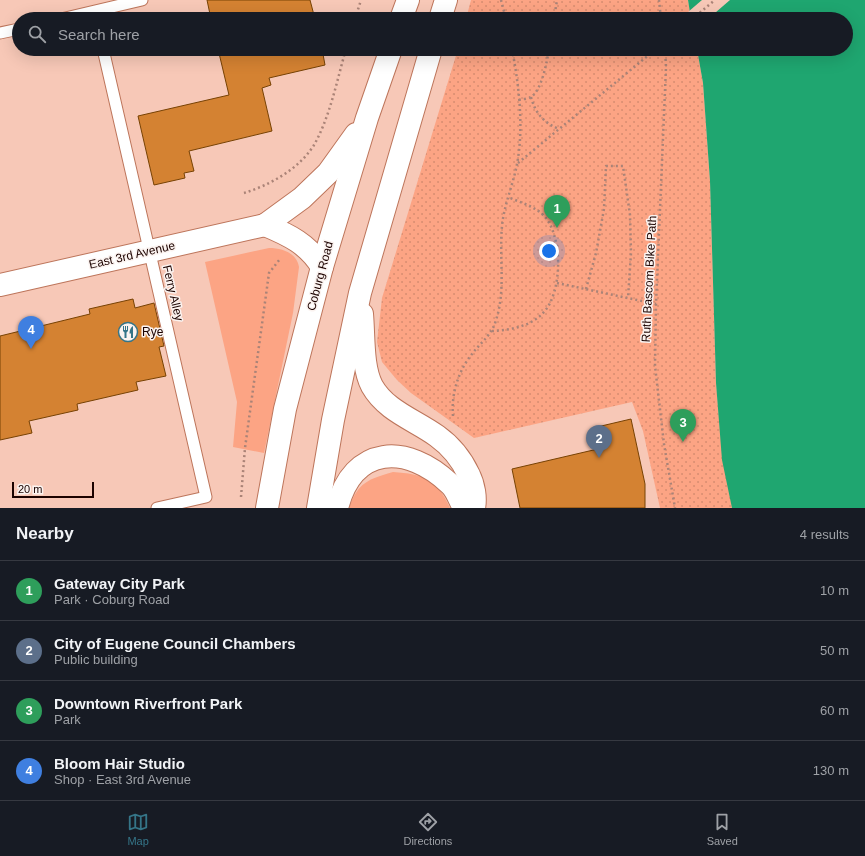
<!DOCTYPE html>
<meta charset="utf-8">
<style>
:root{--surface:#171b24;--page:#20242c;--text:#f1f3f6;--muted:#9ea1a6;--line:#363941;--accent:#357588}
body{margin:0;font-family:Arial,sans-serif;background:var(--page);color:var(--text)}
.scale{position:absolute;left:12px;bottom:10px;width:82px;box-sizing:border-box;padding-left:4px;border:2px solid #1c0300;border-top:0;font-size:11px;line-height:14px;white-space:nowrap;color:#1c0300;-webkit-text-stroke:3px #fbf3f0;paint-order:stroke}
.you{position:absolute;left:549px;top:251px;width:14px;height:14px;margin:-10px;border:3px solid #fff;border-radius:50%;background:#1a73e8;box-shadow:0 0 0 6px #1a73e833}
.badge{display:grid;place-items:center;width:26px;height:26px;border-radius:50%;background:var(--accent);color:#fff;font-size:13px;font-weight:700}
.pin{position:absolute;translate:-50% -33px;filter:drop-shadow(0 1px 2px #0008)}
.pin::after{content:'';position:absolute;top:21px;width:14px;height:12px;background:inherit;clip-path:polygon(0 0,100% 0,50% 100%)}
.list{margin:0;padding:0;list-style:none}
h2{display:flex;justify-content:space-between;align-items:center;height:52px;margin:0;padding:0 16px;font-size:17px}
h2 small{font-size:13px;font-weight:400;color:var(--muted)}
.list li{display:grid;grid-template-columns:26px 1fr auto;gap:12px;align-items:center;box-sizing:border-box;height:60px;padding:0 16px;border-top:1px solid var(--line)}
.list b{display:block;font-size:15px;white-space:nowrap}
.list p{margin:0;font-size:13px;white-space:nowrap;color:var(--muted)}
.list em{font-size:13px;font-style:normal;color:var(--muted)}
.icon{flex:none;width:22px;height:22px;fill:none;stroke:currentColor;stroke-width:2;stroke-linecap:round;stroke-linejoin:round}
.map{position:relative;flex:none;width:865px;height:508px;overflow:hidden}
.search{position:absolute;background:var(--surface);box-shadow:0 4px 16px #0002;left:12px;right:12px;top:12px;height:44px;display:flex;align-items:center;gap:10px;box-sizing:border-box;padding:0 14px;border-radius:22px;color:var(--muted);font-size:15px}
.sheet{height:292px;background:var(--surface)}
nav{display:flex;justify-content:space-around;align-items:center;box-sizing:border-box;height:56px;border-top:1px solid var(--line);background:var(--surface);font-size:11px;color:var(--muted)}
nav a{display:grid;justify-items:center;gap:2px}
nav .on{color:var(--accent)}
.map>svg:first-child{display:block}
.grass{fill:#fca484}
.park{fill:url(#park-dots)}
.water{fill:#1fa670}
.pier{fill:#f7c8b7}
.building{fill:#d48232;stroke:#774204}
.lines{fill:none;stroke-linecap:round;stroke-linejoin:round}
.service-casing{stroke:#bd755b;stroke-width:13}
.tertiary-casing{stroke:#bd755b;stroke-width:24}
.primary-casing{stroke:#bd755b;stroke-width:24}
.path{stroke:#aa8377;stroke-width:2.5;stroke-dasharray:2 3;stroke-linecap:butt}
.service{stroke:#fff;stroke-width:11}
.tertiary{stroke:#fff;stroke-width:22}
.primary{stroke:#fff;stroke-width:22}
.labels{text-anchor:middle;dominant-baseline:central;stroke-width:3;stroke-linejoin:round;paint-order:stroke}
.street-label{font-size:12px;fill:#1c0300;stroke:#fbf3f0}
.poi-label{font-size:12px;fill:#1c0300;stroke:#fbf3f0;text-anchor:start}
</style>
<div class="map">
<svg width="865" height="508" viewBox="0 0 865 508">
<defs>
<pattern id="park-dots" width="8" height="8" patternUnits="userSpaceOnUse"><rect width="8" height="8" fill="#fca484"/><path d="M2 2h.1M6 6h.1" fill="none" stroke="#d78c70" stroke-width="1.8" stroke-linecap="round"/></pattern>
</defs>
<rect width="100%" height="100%" fill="#f7c8b7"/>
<g class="grass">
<path d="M269,248C282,248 297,253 299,267L293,313L264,453L233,447L237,402L205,262Z"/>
<path d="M393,472C424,474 437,479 450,508H349C358,482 369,479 393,472Z"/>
</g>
<g class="park">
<path d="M471,0H688L691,19H466Z"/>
<path d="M458,49H697L703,83L710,181L716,383L722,452L733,508H660L643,431L632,402L474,438L411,393L397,380L382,362L377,342L382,298Z"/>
</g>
<path class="water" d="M688,0H865V508H732L722,460L716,383L710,181L703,83L697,49H846V19H691Z"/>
<path class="pier" d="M702,0H730L708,19H689L688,12Z"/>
<g class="building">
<path d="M207,0H310L315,19H211Z"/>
<path d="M218,49H322L325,65L269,78L271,85L262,88L272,131L189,151L194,171L184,173L185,178L154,185L138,116L229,95Z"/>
<path d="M133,299L135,308L154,303L164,346L159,347L166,376L136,382L138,390L77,404L78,410L29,421L32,433L0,440V336L90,314L89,309Z"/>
<path d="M631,419L645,484V508H520L512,469L602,448L597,427Z"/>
</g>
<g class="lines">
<defs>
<g id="service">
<path d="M61,19L142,0"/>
<path d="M0,33L19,29"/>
<path d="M103,49L206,497L157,508"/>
</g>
<path id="tertiary" d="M0,285L265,225"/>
<g id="primary">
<path d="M401,19L408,0"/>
<path d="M440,19L446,0"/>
<path d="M265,225L302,198L328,173L356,134"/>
<path d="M265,225C289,235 308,244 322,267"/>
<path d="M362,314C364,336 362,367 372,386C386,411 415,420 437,436C451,446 462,460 469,475C474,485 476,498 474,508"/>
<path d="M267,508L285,409L322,267L367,118L391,49"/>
<path d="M318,508L333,420L360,293L431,49"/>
<path d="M337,508C353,445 407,443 450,484C456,489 460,501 464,508"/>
</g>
</defs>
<use href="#service" class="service-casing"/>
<use href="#tertiary" class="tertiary-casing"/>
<use href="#primary" class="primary-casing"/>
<g class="path">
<path d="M501,0L506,19"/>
<path d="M659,0L661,19"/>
<path d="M355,19L361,0"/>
<path d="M554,19L557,0"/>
<path d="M692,19L715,0"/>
<path d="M665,49L666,67L656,304L655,366L664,444L675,508"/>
<path d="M531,97C535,113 544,123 559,129"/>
<path d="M519,100C522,99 528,99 531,97C542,90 547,61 549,49"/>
<path d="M518,163L656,49"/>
<path d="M244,193C270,185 299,169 314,145C330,117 337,80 346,49"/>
<path d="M557,283L656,304"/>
<path d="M586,289L596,253L604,209L606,166H623L630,215L631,253L628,298"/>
<path d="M492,331C509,330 530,327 543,313C563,293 564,232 541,213C531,205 519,202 508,197"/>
<path d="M453,416C451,395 458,371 472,354C481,342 492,335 496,320C506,290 499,257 502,226C504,205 513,185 517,164C524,128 519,85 512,49"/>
<path d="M241,497L245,448L269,273L280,259"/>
</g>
<use href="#service" class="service"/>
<use href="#tertiary" class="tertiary"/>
<use href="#primary" class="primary"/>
</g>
<defs>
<symbol id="restaurant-ring" viewBox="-11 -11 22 22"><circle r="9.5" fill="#fbf3f0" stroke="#357588" stroke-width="1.5"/><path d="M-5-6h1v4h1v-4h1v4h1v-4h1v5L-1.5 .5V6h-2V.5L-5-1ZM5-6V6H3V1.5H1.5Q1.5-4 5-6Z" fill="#357588"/></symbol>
</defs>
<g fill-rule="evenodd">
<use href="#restaurant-ring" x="117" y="321" width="22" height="22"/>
</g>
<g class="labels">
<g class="street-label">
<text transform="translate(132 255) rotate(-13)">East 3rd Avenue</text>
<text transform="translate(320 276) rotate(-75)">Coburg Road</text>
<text transform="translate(649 279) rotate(-87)">Ruth Bascom Bike Path</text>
<text transform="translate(173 293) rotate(77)">Ferry Alley</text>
</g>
<g class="poi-label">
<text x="142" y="332">Rye</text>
</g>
</g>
</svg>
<div class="scale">20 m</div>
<div class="you"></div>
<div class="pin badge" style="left:557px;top:228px;background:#2e9e5b">1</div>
<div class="pin badge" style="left:599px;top:458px;background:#5c6f8a">2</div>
<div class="pin badge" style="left:683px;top:442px;background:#2e9e5b">3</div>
<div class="pin badge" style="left:31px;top:349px;background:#3f7fe0">4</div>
<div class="search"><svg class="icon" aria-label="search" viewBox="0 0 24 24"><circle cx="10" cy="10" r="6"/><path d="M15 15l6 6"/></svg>Search here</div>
</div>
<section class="sheet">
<h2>Nearby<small>4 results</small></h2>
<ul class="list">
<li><span class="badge" style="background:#2e9e5b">1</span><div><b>Gateway City Park</b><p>Park · Coburg Road</p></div><em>10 m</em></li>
<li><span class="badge" style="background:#5c6f8a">2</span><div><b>City of Eugene Council Chambers</b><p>Public building</p></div><em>50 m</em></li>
<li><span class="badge" style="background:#2e9e5b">3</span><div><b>Downtown Riverfront Park</b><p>Park</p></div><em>60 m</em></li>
<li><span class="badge" style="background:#3f7fe0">4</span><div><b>Bloom Hair Studio</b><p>Shop · East 3rd Avenue</p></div><em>130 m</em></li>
</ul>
</section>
<nav>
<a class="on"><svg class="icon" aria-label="map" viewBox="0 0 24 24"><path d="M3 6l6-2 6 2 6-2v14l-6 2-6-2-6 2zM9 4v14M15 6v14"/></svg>Map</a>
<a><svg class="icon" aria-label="directions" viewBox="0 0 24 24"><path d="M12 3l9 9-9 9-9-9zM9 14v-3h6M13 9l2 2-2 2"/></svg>Directions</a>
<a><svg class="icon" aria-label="saved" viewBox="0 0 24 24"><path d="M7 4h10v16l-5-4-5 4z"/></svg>Saved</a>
</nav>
